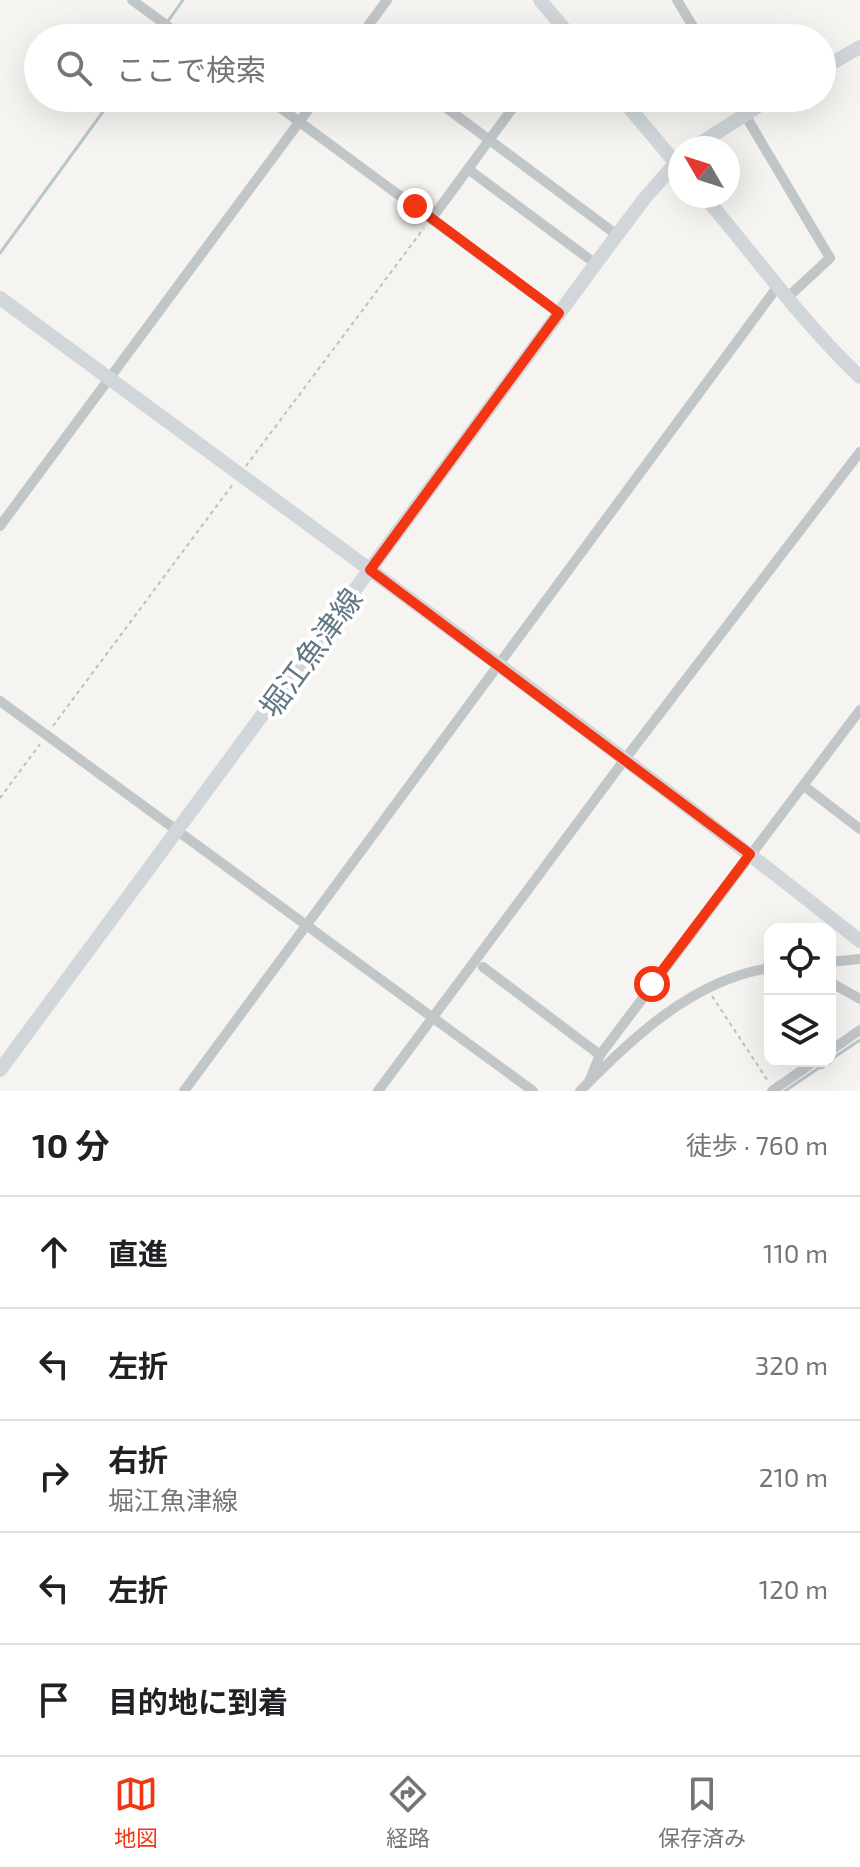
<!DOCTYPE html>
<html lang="ja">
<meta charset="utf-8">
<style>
:root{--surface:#fff;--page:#f2f2f2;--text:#202124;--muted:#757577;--line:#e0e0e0;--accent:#f23513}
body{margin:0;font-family:"Exo 2","Noto Sans JP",sans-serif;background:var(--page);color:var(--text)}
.controls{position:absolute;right:24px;bottom:24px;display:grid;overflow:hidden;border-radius:16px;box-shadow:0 8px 32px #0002}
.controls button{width:72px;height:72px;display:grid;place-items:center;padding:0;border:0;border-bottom:2px solid var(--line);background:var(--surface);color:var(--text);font:40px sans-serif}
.compass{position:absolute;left:668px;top:136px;width:72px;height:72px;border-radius:50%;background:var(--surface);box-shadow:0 8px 32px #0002;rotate:309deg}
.stop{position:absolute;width:24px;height:24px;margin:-18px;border:6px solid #f23513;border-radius:50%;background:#fff}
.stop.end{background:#f23513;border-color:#fff;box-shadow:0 2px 8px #0008}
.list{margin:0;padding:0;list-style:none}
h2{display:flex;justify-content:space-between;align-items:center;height:104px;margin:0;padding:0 32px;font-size:34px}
h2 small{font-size:26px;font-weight:400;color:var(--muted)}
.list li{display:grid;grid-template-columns:52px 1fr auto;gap:24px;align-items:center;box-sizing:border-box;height:112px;padding:0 32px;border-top:2px solid var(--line)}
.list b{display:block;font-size:30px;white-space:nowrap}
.list p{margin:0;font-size:26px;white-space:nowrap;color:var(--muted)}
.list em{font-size:26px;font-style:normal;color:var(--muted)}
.icon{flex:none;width:44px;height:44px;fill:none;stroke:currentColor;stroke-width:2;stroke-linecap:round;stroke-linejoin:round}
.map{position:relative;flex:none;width:860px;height:1091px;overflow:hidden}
.search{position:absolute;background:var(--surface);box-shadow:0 8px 32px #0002;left:24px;right:24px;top:24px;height:88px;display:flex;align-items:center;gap:20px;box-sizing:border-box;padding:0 28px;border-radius:44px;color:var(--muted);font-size:30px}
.sheet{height:664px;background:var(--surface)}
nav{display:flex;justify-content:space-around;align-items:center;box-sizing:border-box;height:112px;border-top:2px solid var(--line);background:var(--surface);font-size:22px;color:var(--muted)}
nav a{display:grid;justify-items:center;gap:4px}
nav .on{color:var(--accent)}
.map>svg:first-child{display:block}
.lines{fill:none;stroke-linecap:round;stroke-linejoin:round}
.stream{stroke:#b8c7cb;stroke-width:3}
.path{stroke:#bdbfc1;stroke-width:2;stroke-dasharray:4 4;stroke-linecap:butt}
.street{stroke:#c1c6c9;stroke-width:10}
.secondary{stroke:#d0d6da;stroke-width:14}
.route{stroke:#f23513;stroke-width:10}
.labels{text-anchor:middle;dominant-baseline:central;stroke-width:8;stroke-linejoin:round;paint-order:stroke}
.street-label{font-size:30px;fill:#617784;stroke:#fff}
</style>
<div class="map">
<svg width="860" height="1091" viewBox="0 0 860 1091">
<rect width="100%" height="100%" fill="#f5f4f0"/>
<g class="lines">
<g class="stream">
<path d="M156,38L183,0"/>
<path d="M0,253L113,98"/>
<path d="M830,1060L860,1040"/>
<path d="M785,1091L829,1061"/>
</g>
<g class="path">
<path d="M246,466L424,228"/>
<path d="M53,726L233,484"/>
<path d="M0,798L40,744"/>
<path d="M712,996L768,1081"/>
<path d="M821,1069L832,1062"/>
</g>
<g class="street">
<path d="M132,0L184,38"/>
<path d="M677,0L700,38"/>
<path d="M359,38L387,0"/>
<path d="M267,98L559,313"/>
<path d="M433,98L617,235"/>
<path d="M735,98L830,258L787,298"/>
<path d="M468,169L520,98"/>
<path d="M432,218L468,169L596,264"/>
<path d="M0,526L317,98"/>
<path d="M0,701L533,1091"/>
<path d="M804,786L860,829"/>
<path d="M830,962L860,959"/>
<path d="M483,967L600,1055"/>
<path d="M830,982L860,999"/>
<path d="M830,1051L860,1030"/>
<path d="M589,1082L600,1055L860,710"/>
<path d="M184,1091L778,286"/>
<path d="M378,1091L625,759L860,452"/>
<path d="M580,1091C634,1037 692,980 770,968"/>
<path d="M772,1091L815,1061"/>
</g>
<g class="secondary">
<path d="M540,0L572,38"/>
<path d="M822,69L860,47"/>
<path d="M621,98L680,168"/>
<path d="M693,148L771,98"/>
<path d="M704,196C756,257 802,322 860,377"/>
<path d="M0,298C288,511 580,719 860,941"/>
<path d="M0,1070L617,235L645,198L680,158"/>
</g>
</g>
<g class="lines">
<path class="route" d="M415,206L559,313L370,570L750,854L652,984"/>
</g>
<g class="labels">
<g class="street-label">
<text transform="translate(310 652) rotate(-54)">堀江魚津線</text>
</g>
</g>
</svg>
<div class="controls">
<button><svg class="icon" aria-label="locate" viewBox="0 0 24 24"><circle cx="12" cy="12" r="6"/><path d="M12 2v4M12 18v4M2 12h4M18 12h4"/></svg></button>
<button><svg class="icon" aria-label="layers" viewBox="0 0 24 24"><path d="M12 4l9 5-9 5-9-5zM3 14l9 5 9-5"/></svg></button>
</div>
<svg class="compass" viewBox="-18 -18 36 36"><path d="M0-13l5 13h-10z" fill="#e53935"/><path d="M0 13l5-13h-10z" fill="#757577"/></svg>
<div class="stop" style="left:652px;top:984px"></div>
<div class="stop end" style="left:415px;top:206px"></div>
<div class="search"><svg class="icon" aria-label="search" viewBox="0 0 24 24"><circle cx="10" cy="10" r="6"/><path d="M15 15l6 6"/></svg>ここで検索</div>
</div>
<section class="sheet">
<h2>10 分<small>徒歩 · 760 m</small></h2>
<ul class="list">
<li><svg class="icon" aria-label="ahead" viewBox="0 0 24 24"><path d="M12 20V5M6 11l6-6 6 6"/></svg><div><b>直進</b></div><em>110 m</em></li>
<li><svg class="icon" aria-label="left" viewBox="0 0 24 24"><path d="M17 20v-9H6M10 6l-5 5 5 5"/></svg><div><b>左折</b></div><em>320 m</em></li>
<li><svg class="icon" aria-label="right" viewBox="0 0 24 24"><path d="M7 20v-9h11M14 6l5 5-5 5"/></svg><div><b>右折</b><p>堀江魚津線</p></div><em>210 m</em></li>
<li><svg class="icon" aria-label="left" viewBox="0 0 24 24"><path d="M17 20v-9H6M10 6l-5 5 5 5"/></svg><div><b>左折</b></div><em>120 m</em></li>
<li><svg class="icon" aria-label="arrive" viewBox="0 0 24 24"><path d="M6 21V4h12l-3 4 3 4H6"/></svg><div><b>目的地に到着</b></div></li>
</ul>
</section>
<nav>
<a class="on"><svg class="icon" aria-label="map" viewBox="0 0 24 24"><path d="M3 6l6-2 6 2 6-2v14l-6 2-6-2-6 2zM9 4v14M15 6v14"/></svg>地図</a>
<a><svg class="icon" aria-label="directions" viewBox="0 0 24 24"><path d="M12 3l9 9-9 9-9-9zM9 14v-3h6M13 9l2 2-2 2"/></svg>経路</a>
<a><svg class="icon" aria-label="saved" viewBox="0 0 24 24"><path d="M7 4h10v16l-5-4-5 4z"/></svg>保存済み</a>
</nav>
